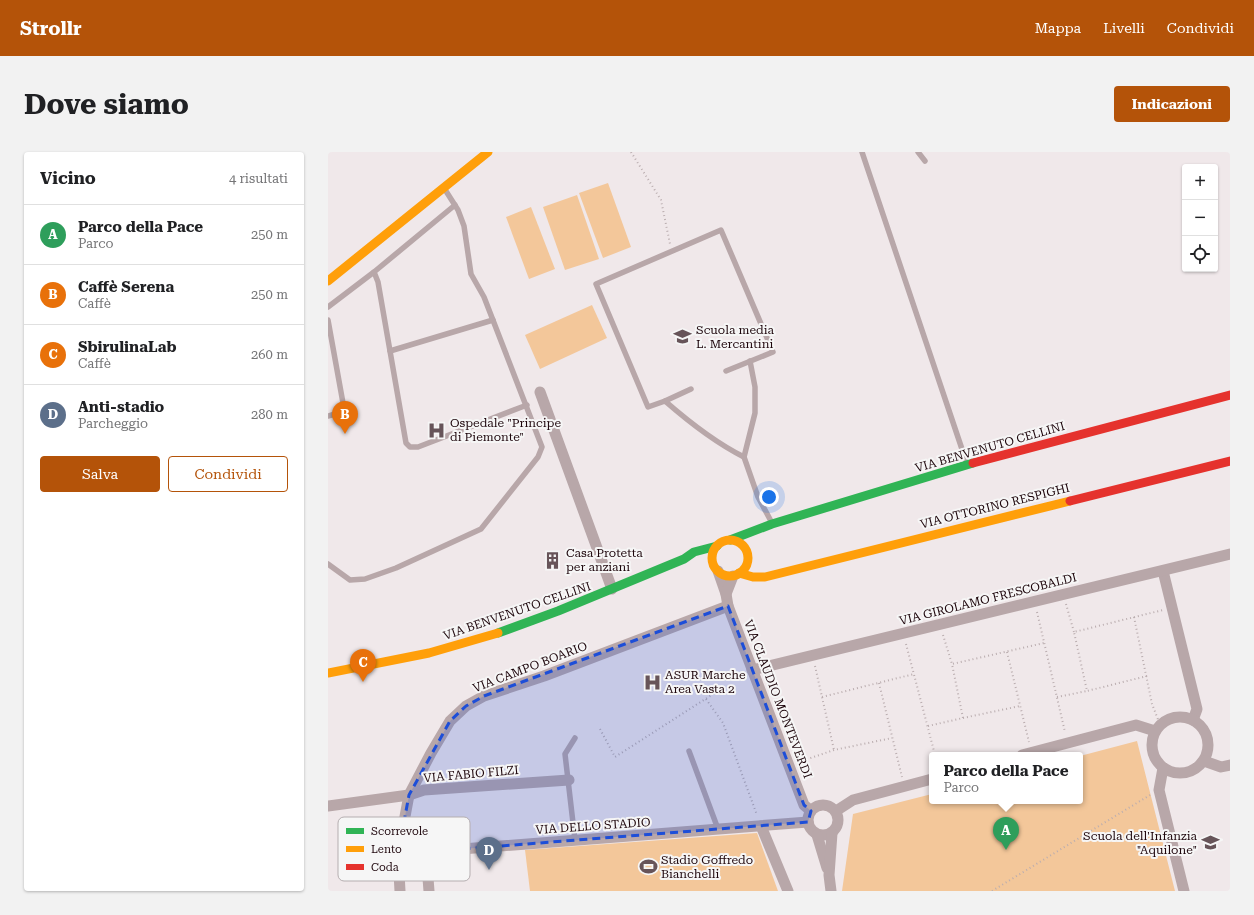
<!DOCTYPE html>
<html lang="it">
<meta charset="utf-8">
<style>
:root{--surface:#fff;--page:#f2f2f2;--text:#202124;--muted:#757577;--line:#e0e0e0;--accent:#b45309}
body{margin:0;font-family:"Roboto Serif",serif;background:var(--page);color:var(--text)}
.controls{position:absolute;right:12px;top:12px;display:grid;overflow:hidden;border-radius:4px;box-shadow:0 1px 3px #0004}
.controls button{width:36px;height:36px;display:grid;place-items:center;padding:0;border:0;border-bottom:1px solid var(--line);background:var(--surface);color:var(--text);font:20px sans-serif}
.you{position:absolute;left:441px;top:345px;width:14px;height:14px;margin:-10px;border:3px solid #fff;border-radius:50%;background:#1a73e8;box-shadow:0 0 0 6px #1a73e833}
.badge{display:grid;place-items:center;width:26px;height:26px;border-radius:50%;background:var(--accent);color:#fff;font-size:13px;font-weight:700}
.pin{position:absolute;translate:-50% -33px;filter:drop-shadow(0 1px 2px #0008)}
.pin::after{content:'';position:absolute;top:21px;width:14px;height:12px;background:inherit;clip-path:polygon(0 0,100% 0,50% 100%)}
.popup{position:absolute;left:601px;top:600px;width:154px;height:52px;box-sizing:border-box;display:grid;place-content:center;border-radius:4px;background:var(--surface);filter:drop-shadow(0 1px 3px #0005);font-size:13px;white-space:nowrap;color:var(--muted)}
.popup b{font-size:15px;color:var(--text)}
.popup::after{content:'';position:absolute;left:50%;top:100%;margin-left:-8px;border:8px solid transparent;border-top-color:var(--surface)}
.list{margin:0;padding:0;list-style:none}
h2{display:flex;justify-content:space-between;align-items:center;height:52px;margin:0;padding:0 16px;font-size:17px}
h2 small{font-size:13px;font-weight:400;color:var(--muted)}
.list li{display:grid;grid-template-columns:26px 1fr auto;gap:12px;align-items:center;box-sizing:border-box;height:60px;padding:0 16px;border-top:1px solid var(--line)}
.list b{display:block;font-size:15px;white-space:nowrap}
.list p{margin:0;font-size:13px;white-space:nowrap;color:var(--muted)}
.list em{font-size:13px;font-style:normal;color:var(--muted)}
.actions{display:flex;gap:8px;padding:12px 16px}
.actions a{flex:1;padding:9px 0;border:1px solid var(--accent);border-radius:4px;text-align:center;font-size:14px;color:var(--accent)}
.actions .main{background:var(--accent);color:#fff}
.icon{flex:none;width:22px;height:22px;fill:none;stroke:currentColor;stroke-width:2;stroke-linecap:round;stroke-linejoin:round}
.map{position:relative;flex:none;width:902px;height:739px;overflow:hidden;border-radius:4px}
header{display:flex;align-items:center;gap:24px;box-sizing:border-box;height:56px;padding:0 20px;background:var(--accent);color:#fff}
header strong{font-size:19px}
nav{display:flex;gap:22px;margin-inline-start:auto;font-size:14px}
.intro{display:flex;align-items:center;justify-content:space-between;box-sizing:border-box;height:96px;padding:0 24px}
h1{margin:0;font-size:28px}
.button{padding:10px 18px;border-radius:4px;background:var(--accent);color:#fff;font-size:14px;font-weight:700}
main{display:flex;gap:24px;padding:0 24px}
aside{flex:1;background:var(--surface);border-radius:4px;box-shadow:0 1px 3px #0004}
.map>svg:first-child{display:block}
.green{fill:#f3c79a}
.lines{fill:none;stroke-linecap:round;stroke-linejoin:round}
.path{stroke:#baadaf;stroke-width:2;stroke-dasharray:1 3;stroke-linecap:butt}
.lane{stroke:#b8a7a9;stroke-width:5.5}
.street{stroke:#b8a7a9;stroke-width:11}
.fast{stroke:#30b455;stroke-width:9}
.slow{stroke:#ff9f0a;stroke-width:9}
.jam{stroke:#e5322d;stroke-width:9}
.marked{fill:#1d4ed8;fill-opacity:0.2;stroke:#1d4ed8;stroke-width:3;stroke-dasharray:8 5;stroke-linejoin:round}
.labels{text-anchor:middle;dominant-baseline:central;stroke-width:4;stroke-linejoin:round;paint-order:stroke}
.poi-label{font-size:12px;fill:#1d050b;stroke:#f6f6f6;text-anchor:start}
.street-label{font-size:12px;fill:#1d050b;stroke:#f6f6f6}
.key{fill:#f6f6f6;stroke:#b5aeb0;stroke-width:1}
.key-label{font-size:11px;fill:#1d050b}
</style>
<header>
<strong>Strollr</strong>
<nav><a>Mappa</a><a>Livelli</a><a>Condividi</a></nav>
</header>
<div class="intro"><h1>Dove siamo</h1><a class="button">Indicazioni</a></div>
<main>
<aside>
<h2>Vicino<small>4 risultati</small></h2>
<ul class="list">
<li><span class="badge" style="background:#2e9e5b">A</span><div><b>Parco della Pace</b><p>Parco</p></div><em>250 m</em></li>
<li><span class="badge" style="background:#e8710a">B</span><div><b>Caffè Serena</b><p>Caffè</p></div><em>250 m</em></li>
<li><span class="badge" style="background:#e8710a">C</span><div><b>SbirulinaLab</b><p>Caffè</p></div><em>260 m</em></li>
<li><span class="badge" style="background:#5c6f8a">D</span><div><b>Anti-stadio</b><p>Parcheggio</p></div><em>280 m</em></li>
</ul>
<div class="actions"><a class="main">Salva</a><a>Condividi</a></div>
</aside>
<div class="map">
<svg width="902" height="739" viewBox="0 0 902 739">
<rect width="100%" height="100%" fill="#f0e8ea"/>
<g class="green">
<path d="M280,31L303,95L275,106L251,41Z"/>
<path d="M249,43L271,107L237,118L215,55Z"/>
<path d="M203,55L227,117L201,127L178,65Z"/>
<path d="M264,153L279,186L212,217L197,183Z"/>
<path d="M809,589L847,739H514L525,662L604,642V649H752V604Z"/>
<path d="M429,681L450,739H202L197,698Z"/>
</g>
<g class="lines">
<g class="path">
<path d="M303,0L333,48L342,92"/>
<path d="M738,452L746,480"/>
<path d="M709,460L737,580"/>
<path d="M806,465L824,552L831,570"/>
<path d="M615,483L624,512"/>
<path d="M578,492L607,603"/>
<path d="M679,500L701,590"/>
<path d="M487,514L506,598"/>
<path d="M819,524L759,539L746,480L835,458"/>
<path d="M551,531L574,625"/>
<path d="M494,545L586,522"/>
<path d="M729,545L759,539"/>
<path d="M378,547L395,571L429,663"/>
<path d="M635,566L692,554"/>
<path d="M600,574L635,566L624,512L716,491"/>
<path d="M272,577L287,605L396,535"/>
<path d="M471,610L506,598L564,586"/>
<path d="M664,739L822,643"/>
</g>
<g class="lane">
<path d="M534,0L639,312"/>
<path d="M590,0L597,9"/>
<path d="M46,120L50,130L78,291L82,295H90L199,253"/>
<path d="M0,155L46,120L127,53"/>
<path d="M0,168L15,251V257L10,261L0,264"/>
<path d="M62,199L165,168"/>
<path d="M422,209L427,235V261L416,305L430,345L444,371"/>
<path d="M398,219L445,200L393,78L268,132L320,255L337,249C361,270 386,290 416,305"/>
<path d="M337,249L363,237"/>
<path d="M0,412L22,428L37,427L68,416L153,377L210,305L214,295L156,145L143,122L136,74L130,58L116,36"/>
<path d="M247,586L237,602L247,688"/>
<path d="M361,599L390,677"/>
</g>
<g class="street">
<path d="M212,240L284,437"/>
<path d="M390,419L398,442L400,454L476,653L483,659"/>
<path d="M835,419L869,557L865,568"/>
<path d="M398,442L405,424"/>
<path d="M424,518L902,402"/>
<circle cx="852" cy="593" r="28"/>
<path d="M694,603L808,573L827,579"/>
<path d="M876,609L893,615L902,613"/>
<path d="M835,616L831,638L856,739"/>
<circle cx="495" cy="668" r="15"/>
<path d="M0,654L81,643L96,638L241,628"/>
<path d="M508,659L525,648L604,627"/>
<path d="M433,674L460,739"/>
<path d="M489,683L499,716"/>
<path d="M98,700L101,739"/>
<path d="M70,702L480,670"/>
<path d="M72,739L70,702L81,643L103,601L122,569L138,554L156,544L216,524L400,454"/>
<path d="M503,739L501,723L504,681"/>
</g>
<g class="fast">
<path d="M402,388L444,372L645,311"/>
<path d="M170,481L230,459L356,407L366,400L389,394"/>
</g>
<g class="slow">
<path d="M0,129L160,0"/>
<circle cx="402" cy="406" r="18"/>
<path d="M411,421L425,425H437L742,349"/>
<path d="M0,521L101,501L170,481"/>
</g>
<g class="jam">
<path d="M645,311L902,243"/>
<path d="M742,349L902,309"/>
</g>
</g>
<path class="marked" d="M400,454L476,653L483,659L480,670L70,702L81,643L122,569L138,554L156,544Z"/>
<defs>
<symbol id="school-bare" viewBox="-9 -9 18 18"><path d="M0-5L7-2L0 1L-7-2ZM-4 1L0 2.5L4 1V4Q0 6-4 4Z" fill="#675459" stroke="#f6f6f6" stroke-width="2.5" paint-order="stroke"/></symbol>
<symbol id="hospital-bare" viewBox="-9 -9 18 18"><path d="M-5-5h3v3.5h4V-5h3V5h-3V1.5h-4V5h-3Z" fill="#675459" stroke="#f6f6f6" stroke-width="2.5" paint-order="stroke"/></symbol>
<symbol id="building-bare" viewBox="-9 -9 18 18"><path d="M-4-6H4V6H1V3H-1V6H-4ZM-2.5-4.3h1.7v1.8h-1.7ZM.8-4.3h1.7v1.8H.8ZM-2.5-1h1.7V.8h-1.7ZM.8-1h1.7V.8H.8Z" fill="#675459" stroke="#f6f6f6" stroke-width="2.5" paint-order="stroke"/></symbol>
<symbol id="stadium-bare" viewBox="-9 -9 18 18"><path d="M0-5a6.5 5 0 1 0 0 10a6.5 5 0 1 0 0-10ZM-3.5-1.8h7v3.6h-7Z" fill="#675459" stroke="#f6f6f6" stroke-width="2.5" paint-order="stroke"/></symbol>
</defs>
<g fill-rule="evenodd">
<use href="#school-bare" x="342" y="172" width="25" height="25"/>
<use href="#hospital-bare" x="96" y="266" width="25" height="25"/>
<use href="#building-bare" x="212" y="396" width="25" height="25"/>
<use href="#hospital-bare" x="312" y="518" width="25" height="25"/>
<use href="#school-bare" x="870" y="678" width="25" height="25"/>
<use href="#stadium-bare" x="308" y="702" width="25" height="25"/>
</g>
<g class="labels">
<g class="poi-label">
<text x="368" y="178">Scuola media<tspan x="368" dy="14">L. Mercantini</tspan></text>
<text x="122" y="271">Ospedale "Principe<tspan x="122" dy="14">di Piemonte"</tspan></text>
<text x="238" y="401">Casa Protetta<tspan x="238" dy="14">per anziani</tspan></text>
<text x="337" y="523">ASUR Marche<tspan x="337" dy="14">Area Vasta 2</tspan></text>
<text x="869" y="684" text-anchor="end">Scuola dell'Infanzia<tspan x="869" dy="14">"Aquilone"</tspan></text>
<text x="333" y="708">Stadio Goffredo<tspan x="333" dy="14">Bianchelli</tspan></text>
</g>
<g class="street-label">
<text transform="translate(662 295) rotate(-16)">VIA BENVENUTO CELLINI</text>
<text transform="translate(667 354) rotate(-14)">VIA OTTORINO RESPIGHI</text>
<text transform="translate(660 447) rotate(-14)">VIA GIROLAMO FRESCOBALDI</text>
<text transform="translate(189 459) rotate(-19)">VIA BENVENUTO CELLINI</text>
<text transform="translate(202 515) rotate(-21)">VIA CAMPO BOARIO</text>
<text transform="translate(450 547) rotate(69)">VIA CLAUDIO MONTEVERDI</text>
<text transform="translate(143 622) rotate(-5)">VIA FABIO FILZI</text>
<text transform="translate(265 674) rotate(-4)">VIA DELLO STADIO</text>
</g>
</g>
<rect x="10" y="665" width="132" height="64" rx="6" class="key"/>
<rect x="18" y="676" width="18" height="6" fill="#30b455"/>
<rect x="18" y="694" width="18" height="6" fill="#ff9f0a"/>
<rect x="18" y="712" width="18" height="6" fill="#e5322d"/>
<g class="key-label">
<text x="43" y="683">Scorrevole</text>
<text x="43" y="701">Lento</text>
<text x="43" y="719">Coda</text>
</g>
</svg>
<div class="controls">
<button>+</button>
<button>−</button>
<button><svg class="icon" aria-label="locate" viewBox="0 0 24 24"><circle cx="12" cy="12" r="6"/><path d="M12 2v4M12 18v4M2 12h4M18 12h4"/></svg></button>
</div>
<div class="you"></div>
<div class="pin badge" style="left:678px;top:698px;background:#2e9e5b">A</div>
<div class="popup"><b>Parco della Pace</b>Parco</div>
<div class="pin badge" style="left:17px;top:282px;background:#e8710a">B</div>
<div class="pin badge" style="left:35px;top:530px;background:#e8710a">C</div>
<div class="pin badge" style="left:161px;top:718px;background:#5c6f8a">D</div>
</div>
</main>
